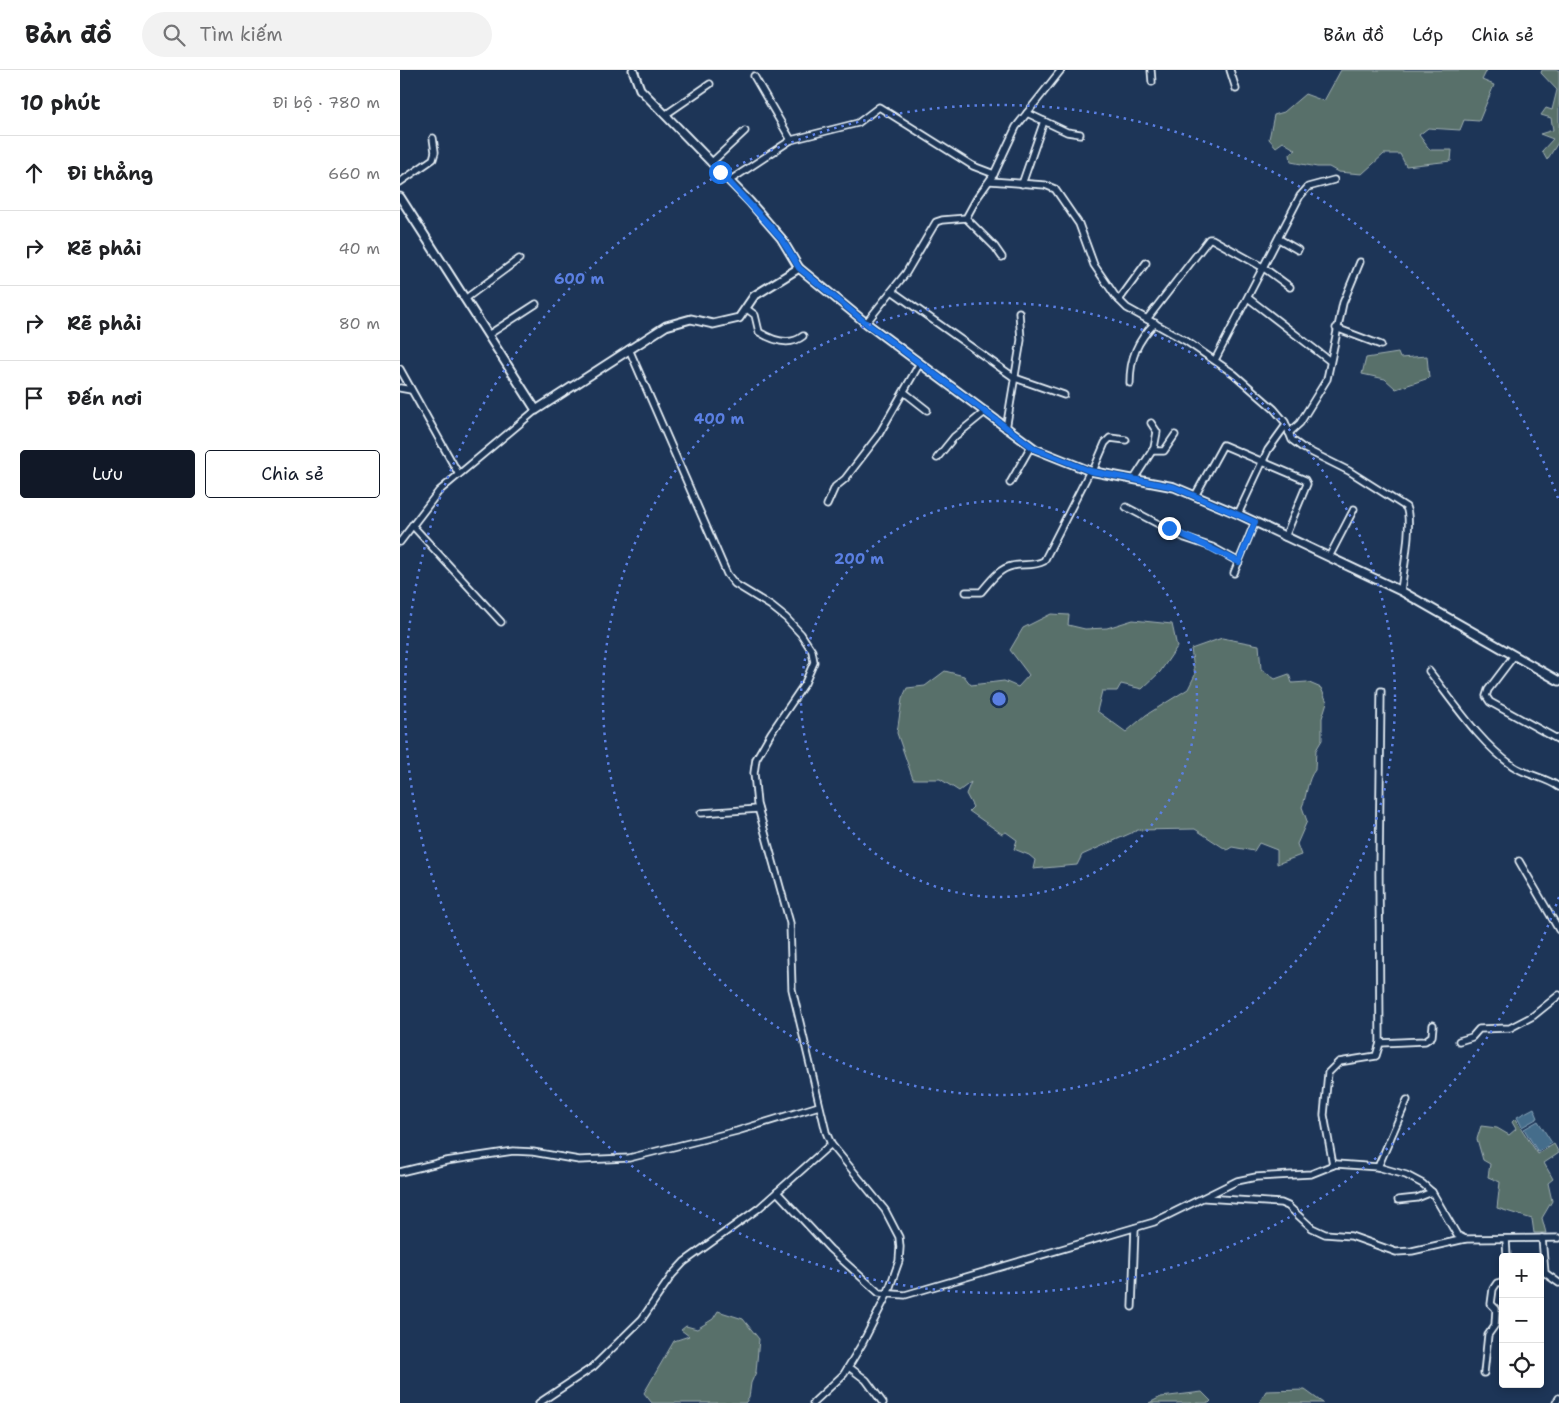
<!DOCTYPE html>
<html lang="vi">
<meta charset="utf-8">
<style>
:root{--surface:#fff;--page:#f2f2f2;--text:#202124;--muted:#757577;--line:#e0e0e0;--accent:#111827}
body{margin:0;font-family:"Shantell Sans",sans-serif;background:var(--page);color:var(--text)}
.controls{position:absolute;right:15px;bottom:15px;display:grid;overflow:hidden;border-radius:5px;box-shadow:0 2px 8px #0003}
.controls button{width:45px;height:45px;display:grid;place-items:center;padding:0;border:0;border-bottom:1px solid var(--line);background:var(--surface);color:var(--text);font:25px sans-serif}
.stop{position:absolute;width:15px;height:15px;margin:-11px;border:4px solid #1a73e8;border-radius:50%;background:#fff}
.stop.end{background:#1a73e8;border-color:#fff;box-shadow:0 1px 5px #0008}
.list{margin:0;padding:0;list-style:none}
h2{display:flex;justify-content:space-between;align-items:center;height:65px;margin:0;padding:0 20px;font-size:21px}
h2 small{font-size:16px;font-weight:400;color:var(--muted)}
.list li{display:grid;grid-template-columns:32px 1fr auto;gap:15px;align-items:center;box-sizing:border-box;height:75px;padding:0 20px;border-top:1px solid var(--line)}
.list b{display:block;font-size:19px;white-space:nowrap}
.list em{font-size:16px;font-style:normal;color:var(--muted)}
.actions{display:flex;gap:10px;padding:15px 20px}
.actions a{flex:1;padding:11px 0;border:1px solid var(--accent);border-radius:5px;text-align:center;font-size:18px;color:var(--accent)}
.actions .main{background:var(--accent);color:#fff}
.icon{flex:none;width:28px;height:28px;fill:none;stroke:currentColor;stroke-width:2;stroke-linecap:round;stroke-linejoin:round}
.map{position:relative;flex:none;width:1159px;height:1333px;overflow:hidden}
header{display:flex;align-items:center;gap:30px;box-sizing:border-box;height:70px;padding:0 25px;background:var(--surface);border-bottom:1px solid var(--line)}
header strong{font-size:24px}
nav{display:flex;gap:28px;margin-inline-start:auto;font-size:18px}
.search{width:350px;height:45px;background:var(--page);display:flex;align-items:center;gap:12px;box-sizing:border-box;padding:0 18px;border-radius:28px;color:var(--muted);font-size:19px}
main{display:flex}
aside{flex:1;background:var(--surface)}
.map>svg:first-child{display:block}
.green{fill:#586f6b;stroke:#a0b0b2}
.water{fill:#446d8b;stroke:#86a2b7}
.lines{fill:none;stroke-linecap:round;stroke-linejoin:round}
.minor-casing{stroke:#e8f1f8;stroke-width:9}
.tertiary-casing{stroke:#e8f1f8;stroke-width:11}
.minor{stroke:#1d3557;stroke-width:5.5}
.tertiary{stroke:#1d3557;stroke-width:7}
.route{stroke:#1a73e8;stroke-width:6}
.ring{fill:none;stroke:#5a7fe2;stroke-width:2.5;stroke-dasharray:2.5 5}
.centre{fill:#5a7fe2;stroke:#1d3557;stroke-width:2.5}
.ring-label{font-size:15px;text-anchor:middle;font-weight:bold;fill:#5a7fe2;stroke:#1d3557;stroke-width:5;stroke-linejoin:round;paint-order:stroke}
</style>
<header>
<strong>Bản đồ</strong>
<div class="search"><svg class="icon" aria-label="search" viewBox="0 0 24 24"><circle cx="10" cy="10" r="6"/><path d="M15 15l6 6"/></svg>Tìm kiếm</div>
<nav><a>Bản đồ</a><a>Lớp</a><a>Chia sẻ</a></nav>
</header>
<main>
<aside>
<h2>10 phút<small>Đi bộ · 780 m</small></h2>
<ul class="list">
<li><svg class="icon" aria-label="ahead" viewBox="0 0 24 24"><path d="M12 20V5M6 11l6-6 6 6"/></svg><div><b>Đi thẳng</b></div><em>660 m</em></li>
<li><svg class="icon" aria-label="right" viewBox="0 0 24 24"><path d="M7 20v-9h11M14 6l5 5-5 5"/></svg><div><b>Rẽ phải</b></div><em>40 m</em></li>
<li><svg class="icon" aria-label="right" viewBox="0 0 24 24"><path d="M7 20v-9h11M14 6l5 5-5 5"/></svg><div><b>Rẽ phải</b></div><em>80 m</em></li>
<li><svg class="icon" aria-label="arrive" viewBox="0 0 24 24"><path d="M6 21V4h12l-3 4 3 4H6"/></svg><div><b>Đến nơi</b></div></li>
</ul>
<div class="actions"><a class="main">Lưu</a><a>Chia sẻ</a></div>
</aside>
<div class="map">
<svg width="1159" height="1333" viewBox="0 0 1159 1333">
<rect width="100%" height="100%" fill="#1d3557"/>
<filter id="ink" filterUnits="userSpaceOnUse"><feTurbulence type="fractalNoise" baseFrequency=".02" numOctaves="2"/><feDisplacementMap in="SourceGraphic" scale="10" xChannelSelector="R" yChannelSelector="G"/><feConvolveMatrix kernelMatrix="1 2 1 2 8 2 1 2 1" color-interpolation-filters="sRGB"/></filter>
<g filter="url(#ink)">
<g class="green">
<path d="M941,0H1087L1082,10L1094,15L1079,51L1064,50L1060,60L1028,58L1019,65L1030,80H1052L1051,91L1006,96L1000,84H984L962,104L938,102L929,97H917L891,92L890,84L896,80L883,72L876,77L869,69L874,45L884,42L905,24L924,31Z"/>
<path d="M1142,0H1159V71L1147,90L1142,81L1153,69L1140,64L1153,60L1151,48L1141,45L1146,38L1152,40L1157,20L1141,3Z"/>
<path d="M998,283L1000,288L1027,286L1029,308L996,319L985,309L962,304L966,288Z"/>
<path d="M651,544L669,545L668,555L685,559L707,558L733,550L772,554L777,577L760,602L742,619L721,614L717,621H702L697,641L726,662L746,645L788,619L795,605L791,579L822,568L859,575L861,599L875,609L889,604L892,613L907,612L921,618L927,632L922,648V670L916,680L915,700C907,709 907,726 902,737L907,751L897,774L901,785L877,794V780L859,773L854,781L832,777L827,780L795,759L738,760L682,785L677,795L633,799L635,790L629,785L614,779L617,770L606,762L602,764L569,741L573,737L566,724L571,712L559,721L540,709H513L497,663L502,629L507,618L525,616L545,601L564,606L571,615L604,611L618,617L629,605L610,580L623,558Z"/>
<path d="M1115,1049L1138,1084L1154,1074L1159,1083L1144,1093L1153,1109L1148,1113L1152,1131L1142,1148L1146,1163H1134L1132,1149L1097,1138L1100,1112L1088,1107L1090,1094L1083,1090L1077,1069L1081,1056L1097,1058L1109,1065L1116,1059L1112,1052Z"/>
<path d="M318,1241L343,1249L359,1269L356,1302L351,1313L349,1328L345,1333H252L244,1323L274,1271L289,1266L281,1260L286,1256L297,1259L313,1249Z"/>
<path d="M905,1320L923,1333H859L866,1321Z"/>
<path d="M802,1322L811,1331L809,1333H749L761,1327Z"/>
</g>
<g class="water">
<path d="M1134,1038L1138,1048L1122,1057L1117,1047Z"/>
<path d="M1138,1051L1152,1073L1138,1082L1124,1059Z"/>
</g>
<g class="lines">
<defs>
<g id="minor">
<path d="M751,0L752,12"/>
<path d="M830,0L836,19"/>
<path d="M354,6L391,70"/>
<path d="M627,43L667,62L680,64"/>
<path d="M265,45L310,14"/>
<path d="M311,93L345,61"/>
<path d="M329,111L391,70L458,53L479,37L573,96L594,104"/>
<path d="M590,111L645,115L655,119L679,154L694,195L716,227L727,238L786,271L834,304L874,339L885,352L892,370L903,378L949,401L1006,437C1013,452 1003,502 1001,521"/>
<path d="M0,112L33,89L35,82L33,68"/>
<path d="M622,114L644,51"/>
<path d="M566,148L595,177L602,187"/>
<path d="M879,169L898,180"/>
<path d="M492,221L615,308L664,325"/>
<path d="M848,228L930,291"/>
<path d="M65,229L119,189"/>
<path d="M719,230L746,193"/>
<path d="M347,239L355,245L359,262C372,270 389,277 403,266"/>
<path d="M747,249L809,169H812L864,198L890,217"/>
<path d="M466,253L506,203L536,152L542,150L566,148L577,128L594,104L616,57L661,0"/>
<path d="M936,258L981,275"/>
<path d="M88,265L136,234"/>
<path d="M229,279L327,504L335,514L371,536L386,548L401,564L412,581L414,592L405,613L371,663L356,689L354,703L357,734L390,853L392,919L426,1062L431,1074L485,1140L499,1167L500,1177L499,1191L487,1225L462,1274L444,1304L413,1333"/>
<path d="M815,290L900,126L908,117L934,110"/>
<path d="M0,299L58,403"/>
<path d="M730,313C730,288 737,271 755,253"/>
<path d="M0,318L11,320"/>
<path d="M504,322L527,340"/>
<path d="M606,359L621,270L619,242"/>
<path d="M889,363L900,353L927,309L943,233L960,192"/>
<path d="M752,381H764L775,365"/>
<path d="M537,388L554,367L586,341"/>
<path d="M693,401L705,373L710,368L726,370"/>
<path d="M734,409L754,378L757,362L751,353"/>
<path d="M610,413L631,376"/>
<path d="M795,426L823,375L905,410L907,414L885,467"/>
<path d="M427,435L435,417L445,409L478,366L520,293"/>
<path d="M726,437L785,468L812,477L839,492"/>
<path d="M838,444L868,380L886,355"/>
<path d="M12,455L101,552"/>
<path d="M0,472L39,421L136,340"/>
<path d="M929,487L954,439"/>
<path d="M834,503L855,452"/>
<path d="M566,522H581C590,512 598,499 612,496C623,493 633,497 644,491L690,401"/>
<path d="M1113,587L1088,620L1086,626L1090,632L1159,670"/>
<path d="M1029,601C1055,634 1079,672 1113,696C1128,706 1145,707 1159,717"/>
<path d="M301,743L358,739"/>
<path d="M1119,791L1159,860"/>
<path d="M1059,971L1072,967L1079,959L1110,958L1133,946L1159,925"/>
<path d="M980,973L1025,971L1032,966L1033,955"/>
<path d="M933,1095L924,1045L928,1003L939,992L976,986L980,973L979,804L981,621"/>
<path d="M978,1097L1007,1030"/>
<path d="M0,1102L46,1091L113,1081L133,1082L179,1090L229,1088L337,1061L419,1036"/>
<path d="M377,1122L430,1179L479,1223L505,1225L754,1152L837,1111L856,1107L911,1104L936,1094L978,1097L1006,1105L1023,1114L1032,1122L1057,1165L1065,1169L1159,1168"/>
<path d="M805,1128L881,1133L888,1136L912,1158L925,1164L951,1166L996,1182L1012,1181L1065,1169"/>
<path d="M998,1130L1017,1128L1032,1122"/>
<path d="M1142,1168L1145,1203L1159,1213"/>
<path d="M1106,1169L1107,1187"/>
<path d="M732,1237L735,1158"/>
<path d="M449,1297L466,1310L483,1333"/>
<path d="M1084,1303L1088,1265L1095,1255L1096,1239L1091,1234L1093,1219L1097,1213L1103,1212"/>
<path d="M139,1333L193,1297L242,1249L272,1205L284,1192L359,1138L431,1074"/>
<path d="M1156,1333L1159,1328"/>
</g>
<g id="tertiary">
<path d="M233,0L240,19L350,132L381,168L399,198L466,253L635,379L690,401L774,417L838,444L1001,521L1159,611"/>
<path d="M0,127L136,340L266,256L291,249L313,254L339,248L354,226L399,198"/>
</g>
</defs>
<use href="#minor" class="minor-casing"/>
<use href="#tertiary" class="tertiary-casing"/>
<use href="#minor" class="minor"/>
<use href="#tertiary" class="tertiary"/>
</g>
</g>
<g class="lines" filter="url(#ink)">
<path class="route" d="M320,102L381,168L399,198L466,253L635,379L690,401L774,417L855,452L839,492L769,458"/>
</g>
<g class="ring">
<circle cx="599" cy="629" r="198"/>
<circle cx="599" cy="629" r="396"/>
<path d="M1159 827A594 594 0 1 1 1159 431"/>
</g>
<circle cx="599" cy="629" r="8" class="centre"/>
<g class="ring-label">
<text x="179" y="214">600 m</text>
<text x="319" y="354">400 m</text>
<text x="459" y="494">200 m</text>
</g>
</svg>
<div class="controls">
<button>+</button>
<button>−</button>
<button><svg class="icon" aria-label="locate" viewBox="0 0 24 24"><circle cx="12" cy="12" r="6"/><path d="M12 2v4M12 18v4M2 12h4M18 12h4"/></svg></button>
</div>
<div class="stop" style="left:320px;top:102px"></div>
<div class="stop end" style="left:769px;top:458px"></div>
</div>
</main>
